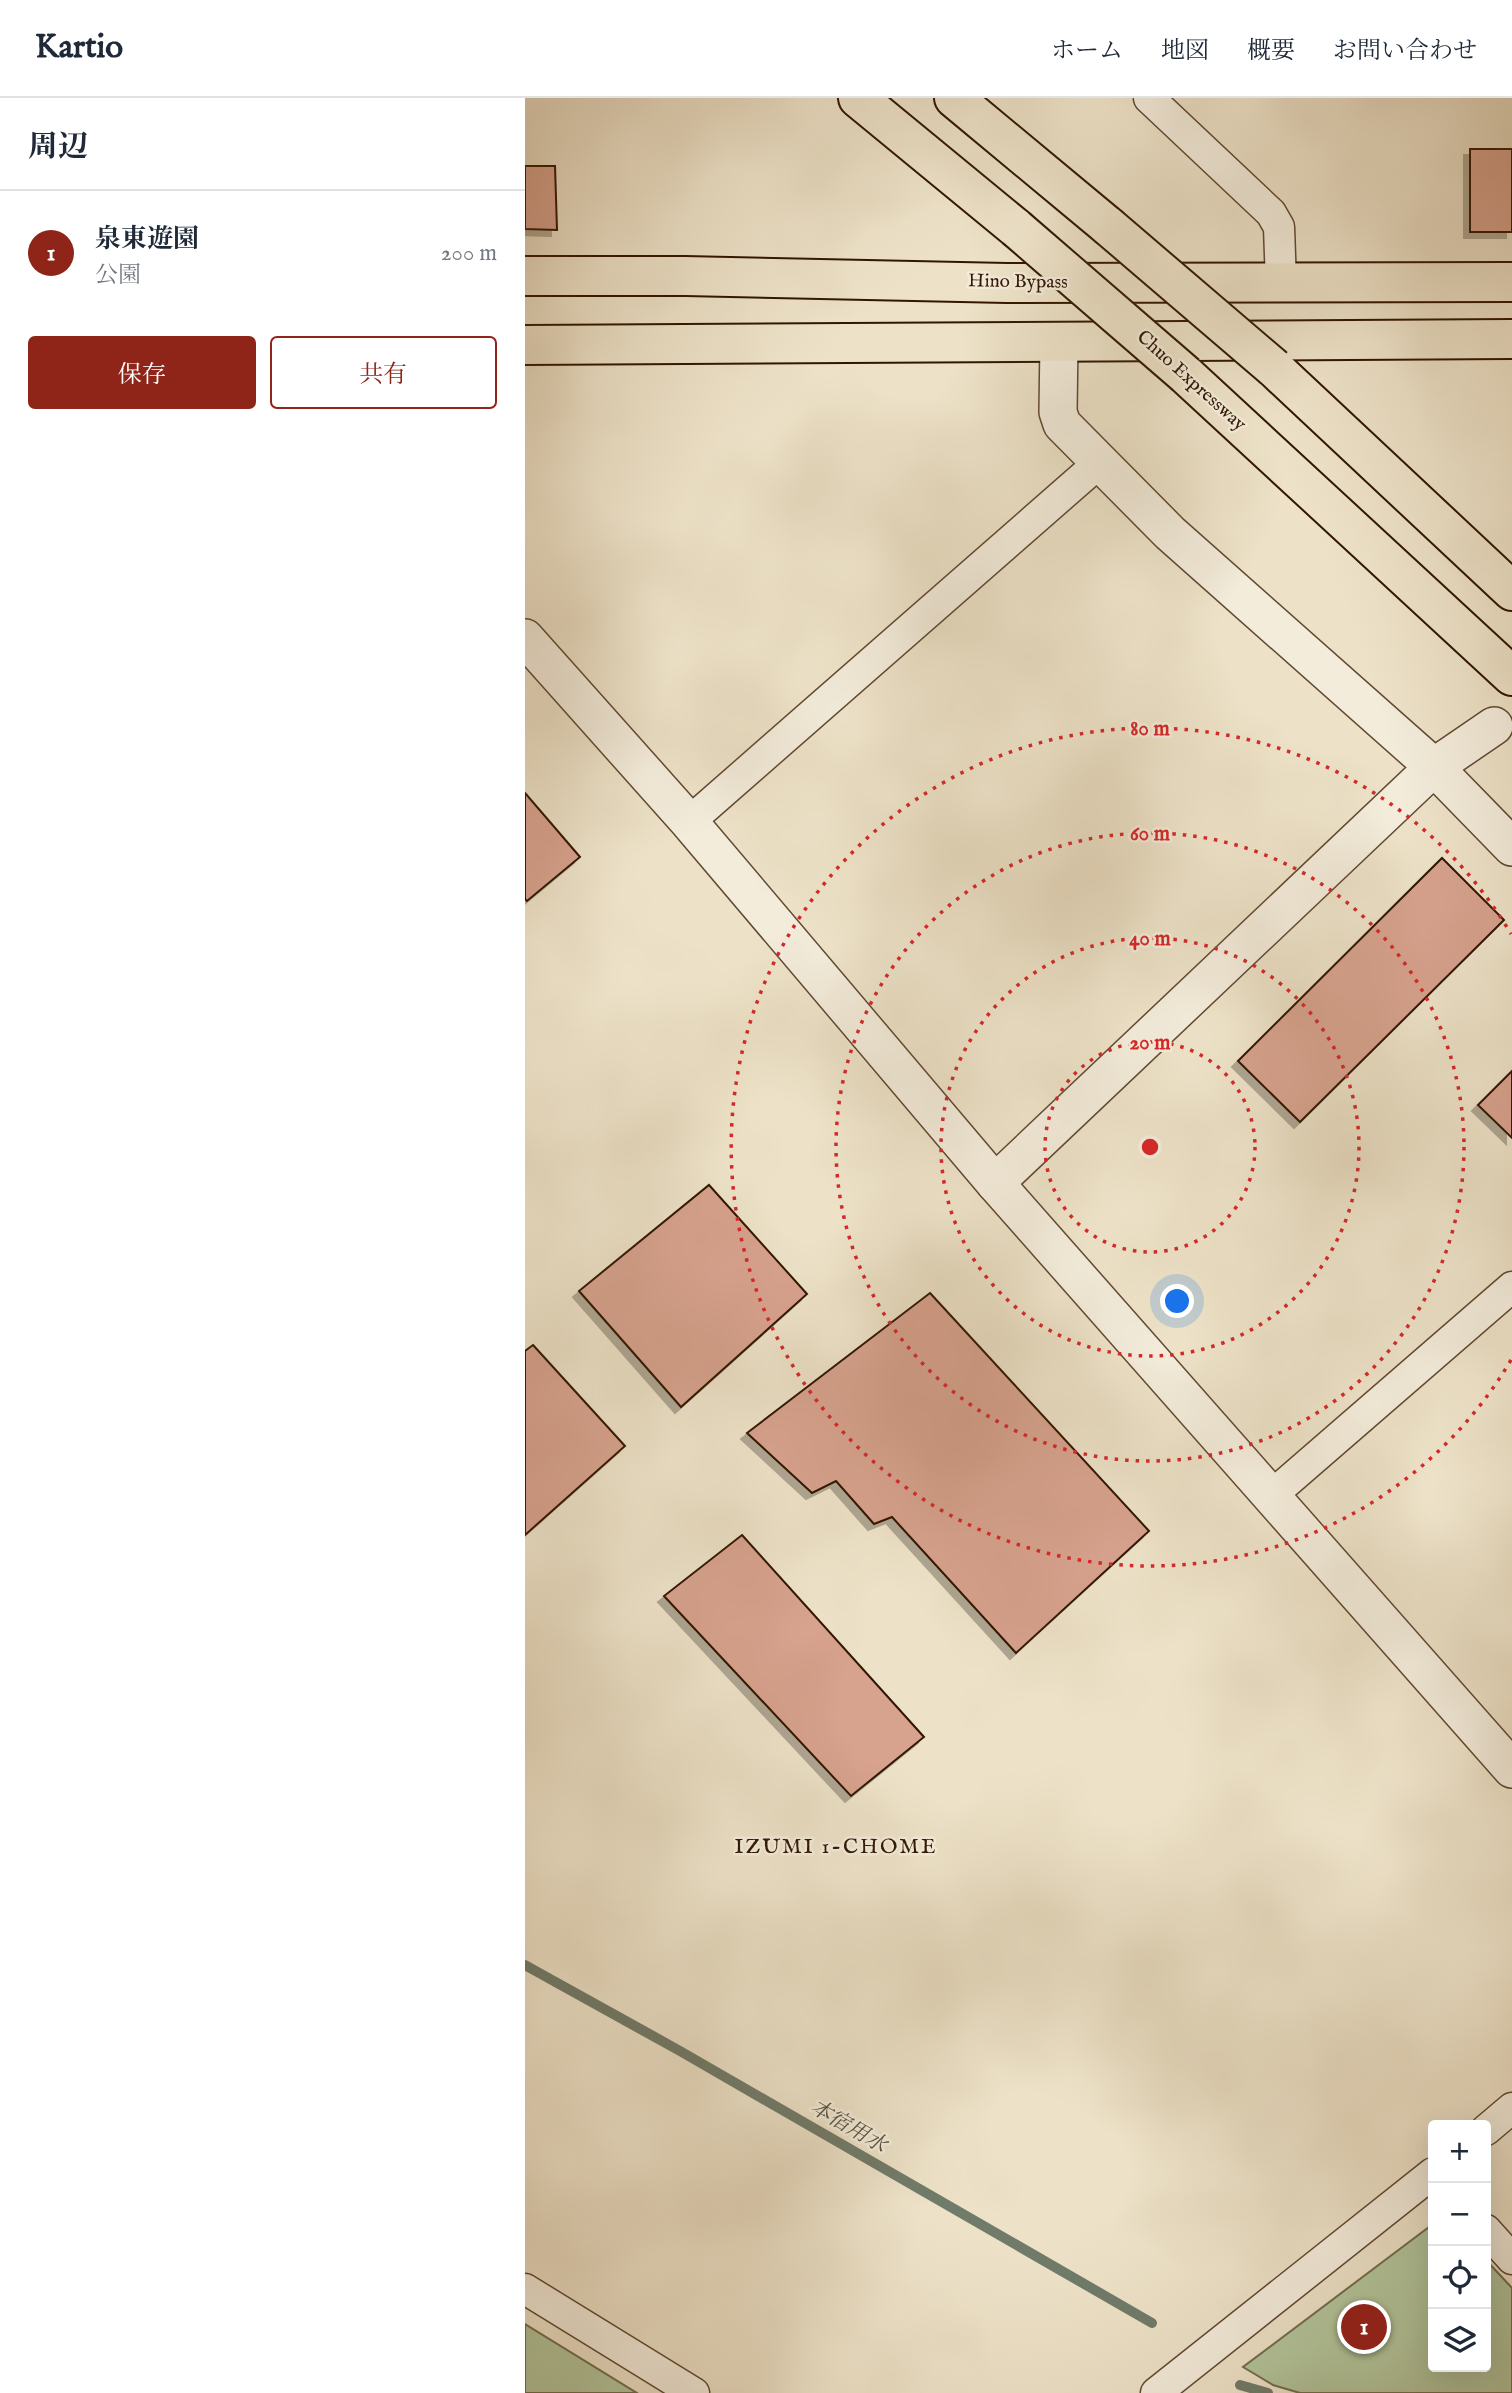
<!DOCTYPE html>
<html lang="ja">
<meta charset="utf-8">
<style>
:root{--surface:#fff;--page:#f2f2f3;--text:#1f2937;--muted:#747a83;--line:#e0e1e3;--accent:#8f2418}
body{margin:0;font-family:"IM FELL English","Noto Serif JP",serif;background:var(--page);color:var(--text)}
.controls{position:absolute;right:21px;bottom:21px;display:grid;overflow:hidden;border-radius:7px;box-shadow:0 7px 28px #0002}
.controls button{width:63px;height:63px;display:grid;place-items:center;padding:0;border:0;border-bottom:2px solid var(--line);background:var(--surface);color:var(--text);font:35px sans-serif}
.you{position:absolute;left:653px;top:1204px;width:24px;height:24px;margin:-18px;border:5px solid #fff;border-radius:50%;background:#1a73e8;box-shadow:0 0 0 10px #1a73e833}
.badge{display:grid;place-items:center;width:46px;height:46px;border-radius:50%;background:var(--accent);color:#fff;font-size:23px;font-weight:700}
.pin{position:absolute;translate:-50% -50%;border:4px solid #fff;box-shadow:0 2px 7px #0006}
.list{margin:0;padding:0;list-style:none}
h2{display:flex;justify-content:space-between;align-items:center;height:91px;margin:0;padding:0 28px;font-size:30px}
h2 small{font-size:23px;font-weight:400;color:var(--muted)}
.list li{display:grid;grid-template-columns:46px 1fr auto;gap:21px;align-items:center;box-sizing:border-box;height:126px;padding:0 28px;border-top:2px solid var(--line)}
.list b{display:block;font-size:26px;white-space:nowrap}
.list p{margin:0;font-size:23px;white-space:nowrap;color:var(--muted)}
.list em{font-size:23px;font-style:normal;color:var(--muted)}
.actions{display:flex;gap:14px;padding:21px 28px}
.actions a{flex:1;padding:16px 0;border:2px solid var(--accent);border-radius:7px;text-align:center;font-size:24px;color:var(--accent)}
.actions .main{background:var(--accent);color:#fff}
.icon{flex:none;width:38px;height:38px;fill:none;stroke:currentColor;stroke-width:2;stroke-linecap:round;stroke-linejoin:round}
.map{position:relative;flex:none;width:987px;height:2295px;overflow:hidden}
header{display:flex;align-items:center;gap:42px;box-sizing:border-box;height:98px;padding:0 35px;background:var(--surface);border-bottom:2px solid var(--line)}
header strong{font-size:33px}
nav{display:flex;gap:38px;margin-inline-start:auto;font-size:24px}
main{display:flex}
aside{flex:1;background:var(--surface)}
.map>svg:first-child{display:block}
.green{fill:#b2c49b;stroke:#726d4e;stroke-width:2}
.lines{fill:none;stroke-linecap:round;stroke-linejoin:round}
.stream{stroke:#707b6a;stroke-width:10}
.building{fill:#d7a28e;stroke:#311600;stroke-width:2;filter:url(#shadow)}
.minor-casing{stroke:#604932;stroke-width:33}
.tertiary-casing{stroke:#604932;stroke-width:40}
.trunk-casing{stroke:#311600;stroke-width:42}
.motorway-casing{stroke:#311600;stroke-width:42}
.minor{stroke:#f3ecdb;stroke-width:30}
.tertiary{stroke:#f3ecdb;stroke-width:37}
.trunk{stroke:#ede2c8;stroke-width:38}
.motorway{stroke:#ede2c8;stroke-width:38}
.motorway-bridge-casing{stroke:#311600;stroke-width:42;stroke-linecap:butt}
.motorway-bridge{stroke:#ede2c8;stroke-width:38}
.ring{fill:none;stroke:#d62828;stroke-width:3.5;stroke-dasharray:3.5 7}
.labels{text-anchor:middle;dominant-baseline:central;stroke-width:5;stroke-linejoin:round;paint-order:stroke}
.street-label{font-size:19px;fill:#311600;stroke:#f3ecdb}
.neighbourhood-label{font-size:21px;letter-spacing:2px;fill:#311600;stroke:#f3ecdb}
.water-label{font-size:21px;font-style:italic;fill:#56513e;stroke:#f3ecdb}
.centre{fill:#d62828;stroke:#f3ecdb;stroke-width:3.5}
.ring-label{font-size:21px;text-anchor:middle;font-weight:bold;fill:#d62828;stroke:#f3ecdb;stroke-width:5;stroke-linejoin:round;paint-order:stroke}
</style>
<header>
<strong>Kartio</strong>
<nav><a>ホーム</a><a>地図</a><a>概要</a><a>お問い合わせ</a></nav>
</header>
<main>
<aside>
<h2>周辺<small></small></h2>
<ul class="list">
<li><span class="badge">1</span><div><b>泉東遊園</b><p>公園</p></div><em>200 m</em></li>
</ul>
<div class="actions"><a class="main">保存</a><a>共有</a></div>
</aside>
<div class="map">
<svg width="987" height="2295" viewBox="0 0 987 2295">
<defs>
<filter id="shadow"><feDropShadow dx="-6" dy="6" stdDeviation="0" flood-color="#0004"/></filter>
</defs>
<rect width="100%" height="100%" fill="#ede2c8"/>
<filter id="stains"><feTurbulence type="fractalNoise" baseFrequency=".00286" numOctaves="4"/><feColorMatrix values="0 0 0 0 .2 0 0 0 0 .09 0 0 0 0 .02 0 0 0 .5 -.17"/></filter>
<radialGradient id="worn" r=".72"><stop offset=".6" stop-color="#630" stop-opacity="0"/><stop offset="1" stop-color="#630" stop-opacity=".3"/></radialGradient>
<g class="green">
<path d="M908,2126V2269H961V2162L987,2190V2295H775L748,2287L718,2269Z"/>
<path d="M0,2226L112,2295H0Z"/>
</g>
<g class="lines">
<g class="stream">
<path d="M0,1867L155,1953L627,2225"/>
<path d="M715,2287L743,2295"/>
</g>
</g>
<g class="building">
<rect x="945" y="51" width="42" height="83"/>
<path d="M0,68H30L32,132L0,131Z"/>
<path d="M0,695L55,759L2,803L0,801Z"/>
<path d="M917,760L979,822L775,1024L713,963Z"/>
<path d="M987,973V1040L953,1007Z"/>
<path d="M184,1087L282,1196L156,1309L54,1193Z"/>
<path d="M405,1195L624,1433L491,1555L367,1419L349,1426L311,1383L287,1395L222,1335Z"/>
<path d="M8,1247L100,1348L0,1437V1253Z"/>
<path d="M217,1437L399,1639L326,1698L139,1498Z"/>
</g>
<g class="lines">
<defs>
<g id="minor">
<path d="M624,0L746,115L754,129L756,186"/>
<path d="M164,724L575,364"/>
<path d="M747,1397L987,1189"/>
<path d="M961,2032L987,2010"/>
<path d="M961,2132L987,2161"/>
<path d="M0,2191L169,2295"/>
<path d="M631,2295L908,2075"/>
</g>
<g id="tertiary">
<path d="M534,244L533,314L537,326L645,435L909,669L987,749"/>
<path d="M0,540L164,724L470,1085L987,1671"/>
<path d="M470,1085L909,669L969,628"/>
</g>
<g id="trunk">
<path d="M0,178H160L482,185L987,184"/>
<path d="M0,247L987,241"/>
</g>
<g id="motorway">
<path d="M333,0L491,130"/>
<path d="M429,0L583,128"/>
<path d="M749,270L987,493"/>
<path d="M661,277L987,578"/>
</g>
</defs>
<use href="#minor" class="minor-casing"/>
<use href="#tertiary" class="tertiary-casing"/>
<use href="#trunk" class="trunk-casing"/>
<use href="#motorway" class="motorway-casing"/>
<use href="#minor" class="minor"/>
<use href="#tertiary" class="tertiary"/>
<use href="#trunk" class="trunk"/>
<use href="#motorway" class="motorway"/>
<defs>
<g id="motorway-bridge">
<path d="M583,128L749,270"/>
<path d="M491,130L661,277"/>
</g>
</defs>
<use href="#motorway-bridge" class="motorway-bridge-casing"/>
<use href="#motorway-bridge" class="motorway-bridge"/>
</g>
<g class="ring">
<circle cx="625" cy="1049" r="105"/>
<circle cx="625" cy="1049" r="209"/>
<circle cx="625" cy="1049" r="314"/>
<path d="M986 1262A419 419 0 1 1 986 836"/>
</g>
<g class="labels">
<g class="street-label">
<text transform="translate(493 184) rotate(1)">Hino Bypass</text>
<text transform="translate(666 283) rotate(42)">Chuo Expressway</text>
</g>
<g class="neighbourhood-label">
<text x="311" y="1749">IZUMI 1-CHOME</text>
</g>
<g class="water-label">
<text transform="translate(323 2029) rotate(30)">本宿用水</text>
</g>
</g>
<circle cx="625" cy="1049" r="10" class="centre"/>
<g class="ring-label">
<text x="625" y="637">80 m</text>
<text x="625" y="742">60 m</text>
<text x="625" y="847">40 m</text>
<text x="625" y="951">20 m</text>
</g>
<rect width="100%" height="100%" filter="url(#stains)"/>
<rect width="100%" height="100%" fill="url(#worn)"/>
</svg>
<div class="controls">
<button>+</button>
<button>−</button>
<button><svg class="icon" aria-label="locate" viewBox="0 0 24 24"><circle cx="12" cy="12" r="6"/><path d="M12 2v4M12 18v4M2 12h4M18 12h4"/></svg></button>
<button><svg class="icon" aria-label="layers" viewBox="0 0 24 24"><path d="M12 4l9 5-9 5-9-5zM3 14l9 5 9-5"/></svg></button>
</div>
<div class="you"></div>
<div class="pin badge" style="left:839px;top:2229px">1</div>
</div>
</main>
